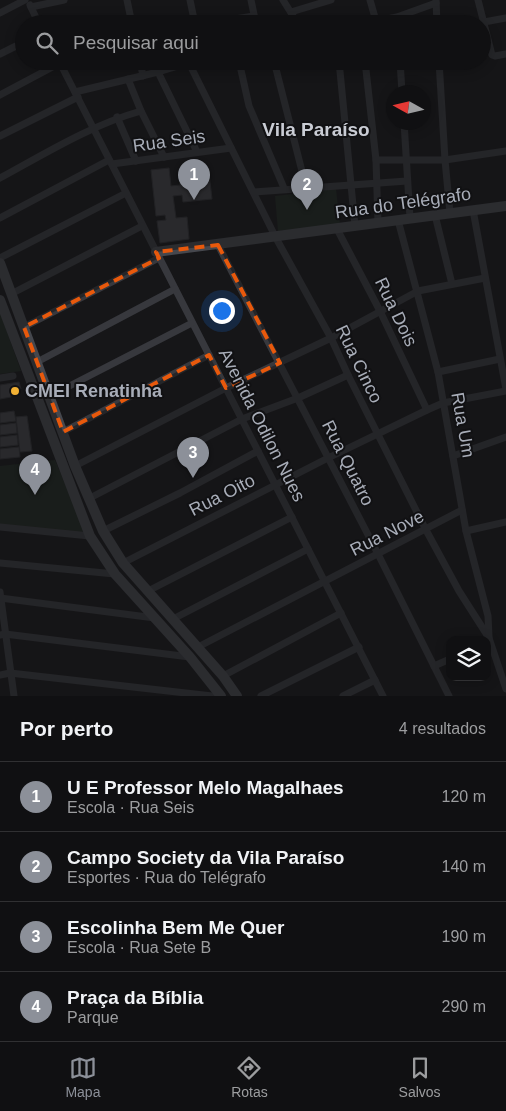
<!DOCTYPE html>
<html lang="pt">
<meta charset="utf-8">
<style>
:root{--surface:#101012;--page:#19191b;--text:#f1f3f6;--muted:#9c9d9f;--line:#303032;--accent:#8c9099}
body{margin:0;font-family:Helvetica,sans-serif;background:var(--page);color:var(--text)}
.controls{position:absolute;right:15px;bottom:15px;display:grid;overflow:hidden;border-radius:10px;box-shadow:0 2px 12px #0003}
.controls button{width:45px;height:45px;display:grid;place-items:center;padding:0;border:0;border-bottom:1px solid var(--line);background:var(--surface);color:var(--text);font:25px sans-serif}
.compass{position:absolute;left:386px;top:85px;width:45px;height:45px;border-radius:50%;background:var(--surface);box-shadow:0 2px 12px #0003;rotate:278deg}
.you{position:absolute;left:221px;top:310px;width:18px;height:18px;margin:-12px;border:4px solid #fff;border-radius:50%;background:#1a73e8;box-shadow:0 0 0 8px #1a73e833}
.badge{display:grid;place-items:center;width:32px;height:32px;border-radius:50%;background:var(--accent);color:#fff;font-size:16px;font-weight:700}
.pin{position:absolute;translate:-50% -41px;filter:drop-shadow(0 1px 2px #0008)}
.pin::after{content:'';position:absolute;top:26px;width:18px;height:15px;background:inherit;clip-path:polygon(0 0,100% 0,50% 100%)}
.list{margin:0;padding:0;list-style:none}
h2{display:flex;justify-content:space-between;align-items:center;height:65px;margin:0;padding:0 20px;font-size:21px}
h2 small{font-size:16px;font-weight:400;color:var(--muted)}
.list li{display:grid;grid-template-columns:32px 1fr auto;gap:15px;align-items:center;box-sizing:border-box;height:70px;padding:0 20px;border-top:1px solid var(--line)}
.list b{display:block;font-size:19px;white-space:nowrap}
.list p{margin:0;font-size:16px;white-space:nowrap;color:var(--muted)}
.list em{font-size:16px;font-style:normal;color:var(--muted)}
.icon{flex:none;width:28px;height:28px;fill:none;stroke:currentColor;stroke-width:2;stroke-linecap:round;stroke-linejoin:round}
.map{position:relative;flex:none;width:506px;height:696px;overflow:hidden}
.search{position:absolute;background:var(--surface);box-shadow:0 2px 12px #0003;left:15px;right:15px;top:15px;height:55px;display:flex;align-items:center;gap:12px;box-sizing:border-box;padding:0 18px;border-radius:28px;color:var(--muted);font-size:19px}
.sheet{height:345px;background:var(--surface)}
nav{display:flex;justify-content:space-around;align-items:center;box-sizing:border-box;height:70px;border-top:1px solid var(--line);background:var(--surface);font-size:14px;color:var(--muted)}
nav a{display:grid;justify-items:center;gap:2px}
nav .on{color:var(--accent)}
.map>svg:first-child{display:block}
.green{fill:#1e261f}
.building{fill:#404145;stroke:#303034}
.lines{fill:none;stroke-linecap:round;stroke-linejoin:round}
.street{stroke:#37383d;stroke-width:7}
.secondary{stroke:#45474d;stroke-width:10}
.marked{fill:none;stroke:#e8590c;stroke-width:4;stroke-dasharray:10 6;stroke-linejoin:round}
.poi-dot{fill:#f2b134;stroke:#111113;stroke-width:2}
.labels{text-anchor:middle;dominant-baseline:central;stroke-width:4;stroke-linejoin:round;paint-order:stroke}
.street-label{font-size:18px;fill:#a8adb8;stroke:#111113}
.poi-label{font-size:18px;font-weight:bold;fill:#a8adb8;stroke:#111113;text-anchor:start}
.neighbourhood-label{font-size:19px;font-weight:bold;fill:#c9ccd4;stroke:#111113}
</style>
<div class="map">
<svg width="506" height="696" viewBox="0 0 506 696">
<rect width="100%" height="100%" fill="#161618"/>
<g class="green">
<path d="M336,189L340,225L278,231L275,196Z"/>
<path d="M0,312L21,371L0,374Z"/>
<path d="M55,460L86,533L0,524V466Z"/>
</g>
<g class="building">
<path d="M169,168L171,186L180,185L179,177L209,173L212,199L183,202L182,195L173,196L176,218L187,217L189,239L160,243L157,221L166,220L165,215L156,216L151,170Z"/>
<path d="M19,382L21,389L10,390L11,397L0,399V385Z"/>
<path d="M14,411L16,421L0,423V413Z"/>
<path d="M27,416L32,451L20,452L16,417Z"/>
<path d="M16,423L17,433L0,435V425Z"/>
<path d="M17,435L18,445L0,447V437Z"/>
<path d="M19,447L20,457L0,459V449Z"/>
</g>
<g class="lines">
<g class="street">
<path d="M127,0L132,24"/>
<path d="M190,0L195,24"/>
<path d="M251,0L256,24"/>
<path d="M283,0L298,24"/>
<path d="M370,0L376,21"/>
<path d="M436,0L437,24"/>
<path d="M478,0L492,55L495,56L506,54"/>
<path d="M30,5L39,24"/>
<path d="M31,7L64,0"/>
<path d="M291,12L331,0"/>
<path d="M0,13L25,0"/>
<path d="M484,22L506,18"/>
<path d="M204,24L254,16"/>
<path d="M363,24L397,17L436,3"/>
<path d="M0,54L24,42"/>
<path d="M59,61L383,696"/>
<path d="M140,61L143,76"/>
<path d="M239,61L249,106L284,188"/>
<path d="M274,61L306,187"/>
<path d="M339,61L355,226"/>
<path d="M365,61L376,160L378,222"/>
<path d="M400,61L402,92"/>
<path d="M439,61L445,160L450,213"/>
<path d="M189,63L276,238L331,338L348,375L426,530L459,591L489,638L506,689"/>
<path d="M158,72L197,152"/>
<path d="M128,79L141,111L164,157"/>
<path d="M75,92L158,72L195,61"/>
<path d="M0,95L60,63"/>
<path d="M117,117L136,161"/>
<path d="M404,122L410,218"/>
<path d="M0,136L78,97"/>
<path d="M376,160H445L506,151"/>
<path d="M112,164L231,148"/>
<path d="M0,178C46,153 91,125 141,111"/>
<path d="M254,192L407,181"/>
<path d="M473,210L506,389"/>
<path d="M435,215L452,284"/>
<path d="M0,218L109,160"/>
<path d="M398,220L438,372L466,531L488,616L489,637"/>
<path d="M337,229L380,311L427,410"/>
<path d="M218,245L378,554L449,696"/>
<path d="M0,258L126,193"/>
<path d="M11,294L142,226"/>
<path d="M24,327L159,258"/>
<path d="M37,362L175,289"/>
<path d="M438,372L500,359"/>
<path d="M0,378L13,376"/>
<path d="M50,396L192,323"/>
<path d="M63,432L209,355"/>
<path d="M453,456L506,437"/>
<path d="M75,466L226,388L331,338L418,291L485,278"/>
<path d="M88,499L242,419L298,398L348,375"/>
<path d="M0,527L90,536"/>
<path d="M103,531L180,493L258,451"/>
<path d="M466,531L506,522"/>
<path d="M0,563L115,574"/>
<path d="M123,563L328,458L427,410L443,403L506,391"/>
<path d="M148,591L292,517"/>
<path d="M0,592L14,696"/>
<path d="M0,598L155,618"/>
<path d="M173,619L308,549"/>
<path d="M0,635L5,634L190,657"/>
<path d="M198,647L462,510"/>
<path d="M434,666L450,659"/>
<path d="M0,675L10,673L212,696"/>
<path d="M223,676L341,613"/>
<path d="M261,696L359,647"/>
<path d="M343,696L375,680"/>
</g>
<g class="secondary">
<path d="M156,252L506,206"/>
<path d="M0,263L75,466L103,531L123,563L223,676L237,696"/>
<path d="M0,300L90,536L115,574L190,657L221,696"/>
</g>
</g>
<path d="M0 0H506V696H0ZM218,245L280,363L226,388L209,355L63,432L24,327L159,258L156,252Z" fill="#161618" fill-opacity=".55" fill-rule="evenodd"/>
<path class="marked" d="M218,245L280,363L226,388L209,355L63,432L24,327L159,258L156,252Z"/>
<circle class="poi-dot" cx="15" cy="391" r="5"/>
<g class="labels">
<g class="street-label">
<text transform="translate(169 141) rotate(-8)">Rua Seis</text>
<text transform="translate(403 203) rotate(-8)">Rua do Telégrafo</text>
<text transform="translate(396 312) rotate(64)">Rua Dois</text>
<text transform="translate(359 364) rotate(64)">Rua Cinco</text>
<text transform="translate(262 425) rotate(63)">Avenida Odilon Nues</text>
<text transform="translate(463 425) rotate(80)">Rua Um</text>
<text transform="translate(348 463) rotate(63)">Rua Quatro</text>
<text transform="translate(222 495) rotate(-27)">Rua Oito</text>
<text transform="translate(387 533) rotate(-27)">Rua Nove</text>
</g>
<g class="poi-label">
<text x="25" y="391">CMEI Renatinha</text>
</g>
<g class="neighbourhood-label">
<text x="316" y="129">Vila Paraíso</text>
</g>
</g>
</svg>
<div class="controls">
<button><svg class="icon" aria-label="layers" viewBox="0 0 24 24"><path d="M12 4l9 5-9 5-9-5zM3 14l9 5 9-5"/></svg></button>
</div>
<svg class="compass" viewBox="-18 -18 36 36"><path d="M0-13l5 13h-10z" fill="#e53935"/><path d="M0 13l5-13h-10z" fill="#9c9d9f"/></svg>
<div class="you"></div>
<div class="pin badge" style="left:194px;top:200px">1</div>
<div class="pin badge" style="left:307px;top:210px">2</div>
<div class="pin badge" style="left:193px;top:478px">3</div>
<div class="pin badge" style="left:35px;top:495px">4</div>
<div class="search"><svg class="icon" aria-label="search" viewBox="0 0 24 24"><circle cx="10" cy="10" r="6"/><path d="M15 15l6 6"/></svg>Pesquisar aqui</div>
</div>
<section class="sheet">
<h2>Por perto<small>4 resultados</small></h2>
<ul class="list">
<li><span class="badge">1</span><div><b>U E Professor Melo Magalhaes</b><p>Escola · Rua Seis</p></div><em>120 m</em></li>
<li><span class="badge">2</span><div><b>Campo Society da Vila Paraíso</b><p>Esportes · Rua do Telégrafo</p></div><em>140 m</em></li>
<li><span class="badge">3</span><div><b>Escolinha Bem Me Quer</b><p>Escola · Rua Sete B</p></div><em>190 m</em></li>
<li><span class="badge">4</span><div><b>Praça da Bíblia</b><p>Parque</p></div><em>290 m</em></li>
</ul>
</section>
<nav>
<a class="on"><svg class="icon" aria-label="map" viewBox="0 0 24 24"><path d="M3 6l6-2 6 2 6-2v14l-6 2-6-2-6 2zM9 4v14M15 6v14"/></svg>Mapa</a>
<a><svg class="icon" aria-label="directions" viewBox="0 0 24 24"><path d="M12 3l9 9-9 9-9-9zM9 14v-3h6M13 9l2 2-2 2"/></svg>Rotas</a>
<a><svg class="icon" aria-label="saved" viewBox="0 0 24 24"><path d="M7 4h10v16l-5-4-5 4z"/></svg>Salvos</a>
</nav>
